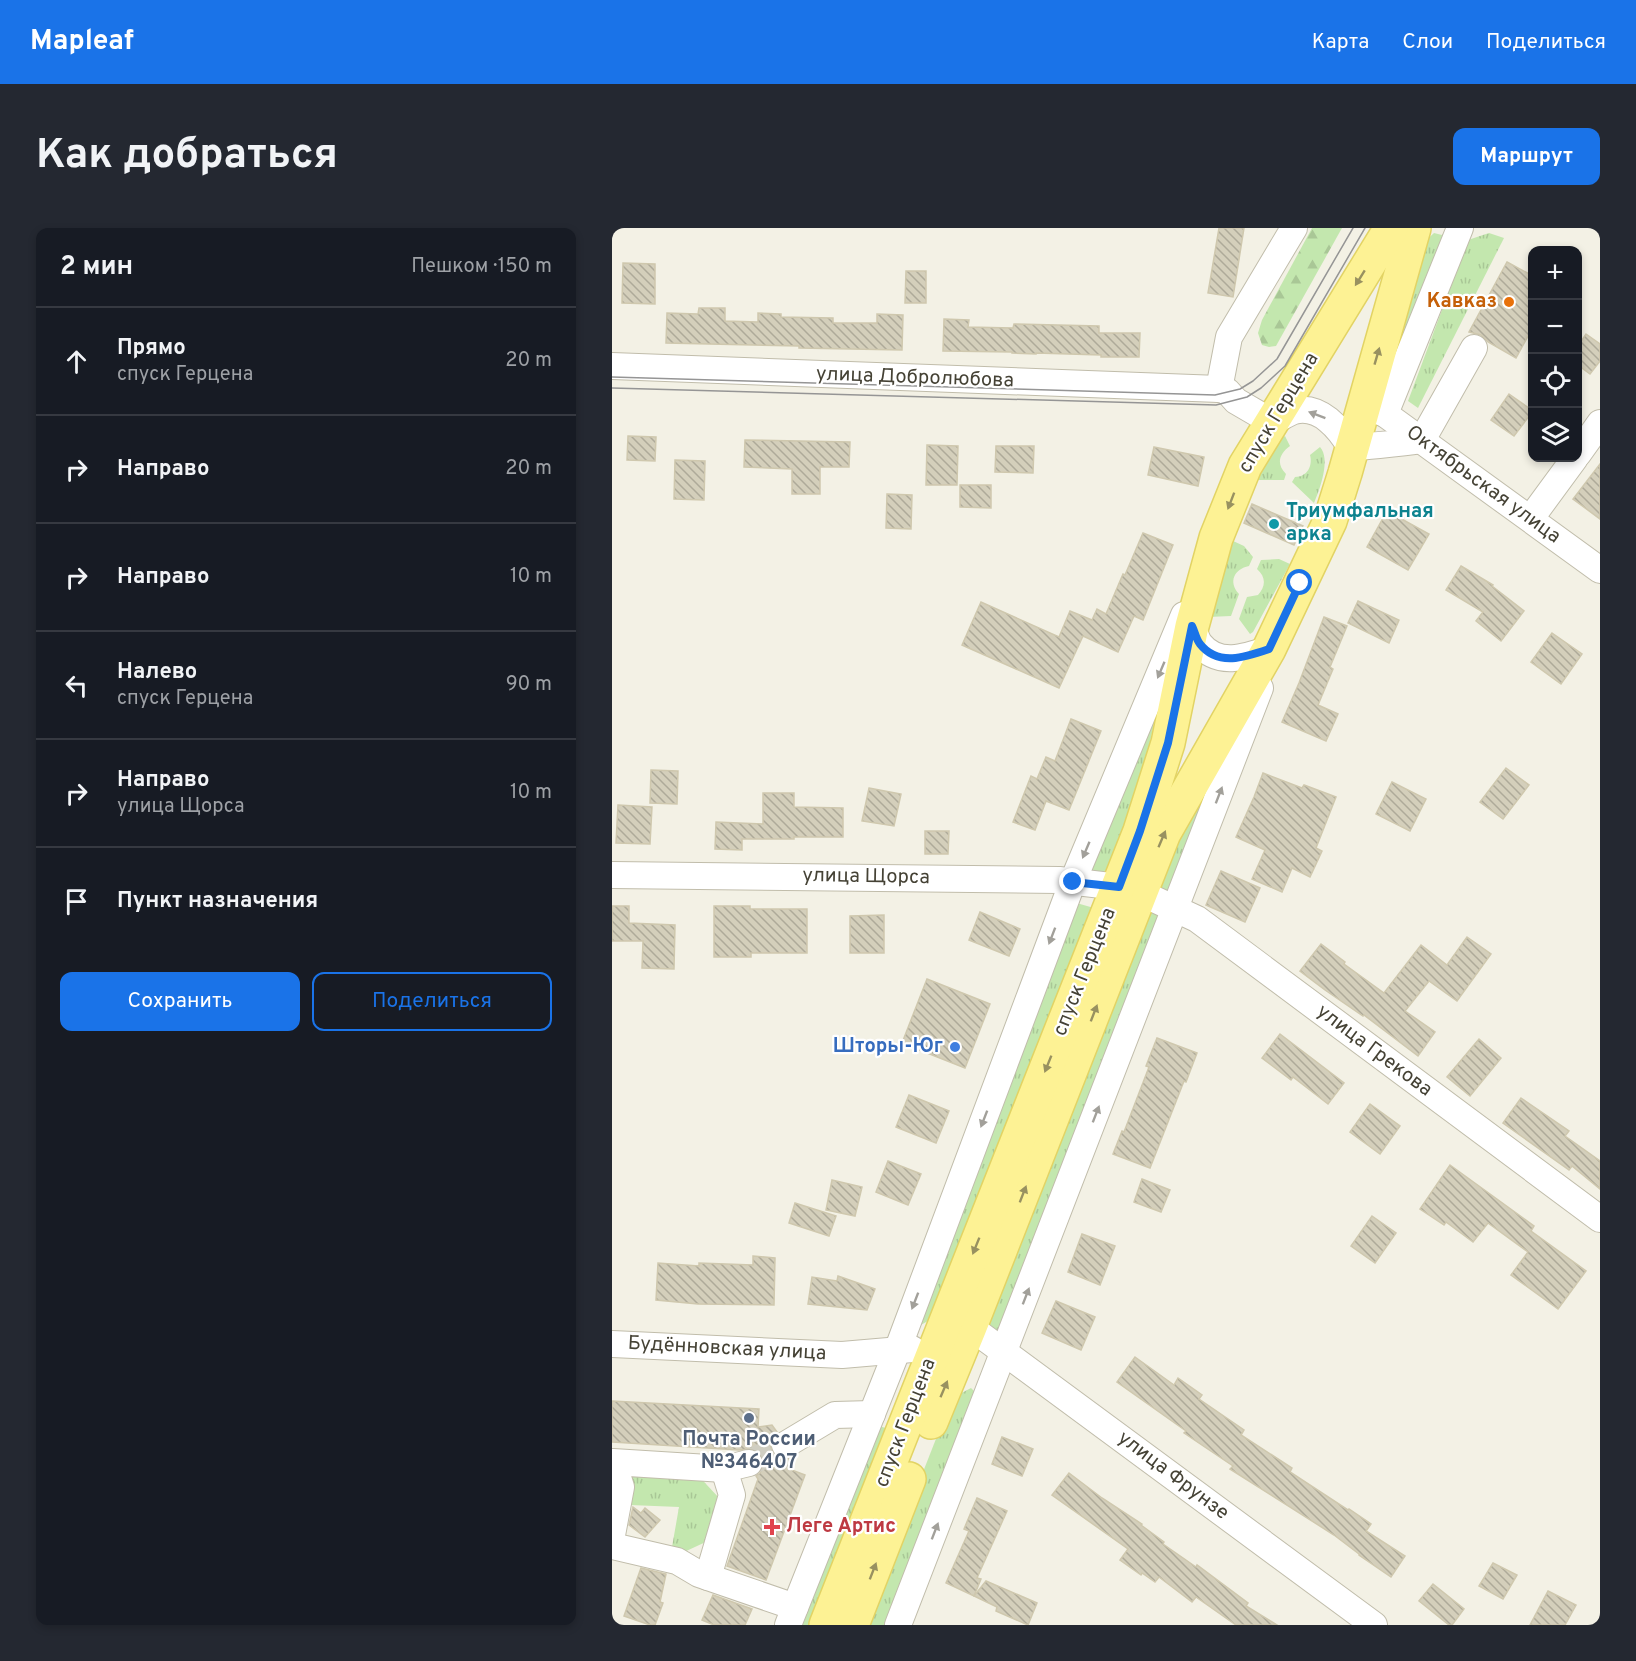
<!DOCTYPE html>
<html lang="ru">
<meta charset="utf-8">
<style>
:root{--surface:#171b24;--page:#242831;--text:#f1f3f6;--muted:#9ea1a6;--line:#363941;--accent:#1a73e8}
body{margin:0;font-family:Overpass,sans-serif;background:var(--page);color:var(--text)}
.controls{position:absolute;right:18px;top:18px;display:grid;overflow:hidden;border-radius:12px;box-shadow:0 3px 9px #0003}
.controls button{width:54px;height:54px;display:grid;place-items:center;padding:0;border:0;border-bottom:2px solid var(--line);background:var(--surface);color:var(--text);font:30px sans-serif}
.stop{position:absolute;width:18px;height:18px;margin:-14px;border:4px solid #1a73e8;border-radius:50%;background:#fff}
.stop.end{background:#1a73e8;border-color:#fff;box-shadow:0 2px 6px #0008}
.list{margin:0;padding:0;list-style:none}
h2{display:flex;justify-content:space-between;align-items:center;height:78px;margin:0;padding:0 24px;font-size:26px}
h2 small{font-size:20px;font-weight:400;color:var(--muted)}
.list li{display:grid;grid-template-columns:39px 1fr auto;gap:18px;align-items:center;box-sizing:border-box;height:108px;padding:0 24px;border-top:2px solid var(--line)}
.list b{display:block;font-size:22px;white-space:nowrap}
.list p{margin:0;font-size:20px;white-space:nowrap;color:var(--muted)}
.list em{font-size:20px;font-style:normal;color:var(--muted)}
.actions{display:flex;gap:12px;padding:18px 24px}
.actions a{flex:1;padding:14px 0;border:2px solid var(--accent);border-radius:12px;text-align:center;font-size:21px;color:var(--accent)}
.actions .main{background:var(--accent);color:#fff}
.icon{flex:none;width:33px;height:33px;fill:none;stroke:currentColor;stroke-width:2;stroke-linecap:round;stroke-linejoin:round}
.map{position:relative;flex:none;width:988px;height:1397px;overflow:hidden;border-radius:12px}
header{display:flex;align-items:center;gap:36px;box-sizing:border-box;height:84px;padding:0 30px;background:var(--accent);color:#fff}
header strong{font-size:28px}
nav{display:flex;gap:33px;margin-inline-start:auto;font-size:21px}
.intro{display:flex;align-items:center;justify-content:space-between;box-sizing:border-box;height:144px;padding:0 36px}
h1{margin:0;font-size:42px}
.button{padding:15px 27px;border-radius:12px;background:var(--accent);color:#fff;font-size:21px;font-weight:700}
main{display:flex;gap:36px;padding:0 36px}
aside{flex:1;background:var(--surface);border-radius:12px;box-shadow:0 3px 9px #0003}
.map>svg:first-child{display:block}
.grass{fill:url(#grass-tufts)}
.forest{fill:url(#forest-firs)}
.building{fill:url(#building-back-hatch);stroke:#cfc8ae;stroke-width:1.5}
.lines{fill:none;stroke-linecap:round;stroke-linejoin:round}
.minor-tunnel{stroke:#d0cec2;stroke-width:26;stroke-dasharray:26 13;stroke-linecap:butt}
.minor-casing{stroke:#c1bdab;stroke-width:28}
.major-casing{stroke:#e2d364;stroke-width:36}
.minor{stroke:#fff;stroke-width:26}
.major{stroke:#fdf294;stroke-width:33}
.tram{stroke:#959595;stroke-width:1.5}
.oneway{fill:#989160}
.oneway2{fill:#a2a09a}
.route{stroke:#1a73e8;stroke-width:8}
.food-dot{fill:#e8710a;stroke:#fff;stroke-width:2}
.culture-dot{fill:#0f9aa8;stroke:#fff;stroke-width:2}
.shop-dot{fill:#3f7fe0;stroke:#fff;stroke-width:2}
.service-dot{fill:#5c6f8a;stroke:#fff;stroke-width:2}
.health-dot{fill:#e0444e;stroke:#fff;stroke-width:2}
.labels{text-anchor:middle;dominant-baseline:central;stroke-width:4.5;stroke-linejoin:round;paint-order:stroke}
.food-label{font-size:20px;font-weight:bold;fill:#c56008;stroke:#fff;text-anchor:end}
.street-label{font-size:20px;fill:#454235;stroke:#fff}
.culture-label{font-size:20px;font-weight:bold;fill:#0d838f;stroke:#fff;text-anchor:start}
.shop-label{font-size:20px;font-weight:bold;fill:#366cbe;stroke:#fff;text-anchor:end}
.service-label{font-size:20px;font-weight:bold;fill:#4e5e75;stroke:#fff}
.health-label{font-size:20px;font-weight:bold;fill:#be3a42;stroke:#fff;text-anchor:start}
</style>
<header>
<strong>Mapleaf</strong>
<nav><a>Карта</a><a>Слои</a><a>Поделиться</a></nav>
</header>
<div class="intro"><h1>Как добраться</h1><a class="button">Маршрут</a></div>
<main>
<aside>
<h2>2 мин<small>Пешком · 150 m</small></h2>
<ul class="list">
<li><svg class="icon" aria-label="ahead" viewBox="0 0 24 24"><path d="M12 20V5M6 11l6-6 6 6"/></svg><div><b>Прямо</b><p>спуск Герцена</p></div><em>20 m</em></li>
<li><svg class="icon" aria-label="right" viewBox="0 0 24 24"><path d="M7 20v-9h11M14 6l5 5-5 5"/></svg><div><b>Направо</b></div><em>20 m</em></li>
<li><svg class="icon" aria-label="right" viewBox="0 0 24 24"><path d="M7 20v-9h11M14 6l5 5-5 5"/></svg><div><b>Направо</b></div><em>10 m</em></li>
<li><svg class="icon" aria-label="left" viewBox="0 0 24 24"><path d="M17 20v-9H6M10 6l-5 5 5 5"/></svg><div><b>Налево</b><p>спуск Герцена</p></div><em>90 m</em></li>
<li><svg class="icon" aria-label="right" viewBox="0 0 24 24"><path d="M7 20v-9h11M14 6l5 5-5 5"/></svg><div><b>Направо</b><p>улица Щорса</p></div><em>10 m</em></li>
<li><svg class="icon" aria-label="arrive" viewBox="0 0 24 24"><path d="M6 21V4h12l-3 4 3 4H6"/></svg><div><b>Пункт назначения</b></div></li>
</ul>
<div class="actions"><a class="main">Сохранить</a><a>Поделиться</a></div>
</aside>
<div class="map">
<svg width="988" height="1397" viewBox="0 0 988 1397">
<defs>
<pattern id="grass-tufts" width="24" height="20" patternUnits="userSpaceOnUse" patternTransform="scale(1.5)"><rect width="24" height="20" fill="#c3e7ae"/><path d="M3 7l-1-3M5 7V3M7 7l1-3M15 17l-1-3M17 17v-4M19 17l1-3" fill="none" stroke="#a9c796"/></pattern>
<pattern id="forest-firs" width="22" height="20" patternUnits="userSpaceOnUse" patternTransform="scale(1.5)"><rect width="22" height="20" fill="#c3e7ae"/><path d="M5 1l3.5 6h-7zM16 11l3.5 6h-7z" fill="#a9c796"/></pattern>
<pattern id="building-back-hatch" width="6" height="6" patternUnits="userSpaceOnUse" patternTransform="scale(1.5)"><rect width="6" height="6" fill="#d4cfbb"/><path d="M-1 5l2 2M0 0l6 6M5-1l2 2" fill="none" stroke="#aeaa99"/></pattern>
</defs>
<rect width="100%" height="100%" fill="#f3f1e5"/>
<g class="grass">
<path d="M836,0L778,160L781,109L808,18L822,5L830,7Z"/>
<path d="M877,5L892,10L806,180L796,173L856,12Z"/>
<path d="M673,208L678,218C667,226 664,236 674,246L672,252H642L661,215Z"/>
<path d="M708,219C719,231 708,261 702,275L680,254L683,249C695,249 701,238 698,227Z"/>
<path d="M619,312L632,318L641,329L637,338C622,341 616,354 627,366L619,388L596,389Z"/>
<path d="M667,331L678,336L641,404L638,406L627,391L635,369L646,367C654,358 654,349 645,341L649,332Z"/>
<path d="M553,449L531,544L497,645L473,643Z"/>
<path d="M638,472L564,670L544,661L558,610Z"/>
<path d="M461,674L482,680L326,1087L297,1104Z"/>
<path d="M535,679L556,689L392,1111L378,1099V1073Z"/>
<path d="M359,1160L367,1168L279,1397H251L340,1170Z"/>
<path d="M263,1197L281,1202L204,1397H182Z"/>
<path d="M15,1240L81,1242L108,1271L98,1312L70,1325L60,1319L67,1279L18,1277Z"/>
</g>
<path class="forest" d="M700,0H730L664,118L657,119L650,117L646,105L650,92Z"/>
<g class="building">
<path d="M607,0H632L621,69L596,65Z"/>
<path d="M895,34L921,48V99L904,130L876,114L869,107L857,104Z"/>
<path d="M11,35L43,36V76L10,75Z"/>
<path d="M294,43H314V75H293Z"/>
<path d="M87,80H113V93L146,94V85L169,86V89L221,90V95H265V86L291,87L290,122L187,120V118L54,115L55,85L86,86Z"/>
<path d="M332,91L357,92L356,99L401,100L402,96L487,98V105H528L527,129H489V127L424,125V126L400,125V124L331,123Z"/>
<path d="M974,106L988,116V133L978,146L966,137V118Z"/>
<path d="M897,166L921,183L902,208L879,192Z"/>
<path d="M16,208L44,209L43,233L15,232Z"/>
<path d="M133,212L238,214L237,239H208V266H180V241L132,239Z"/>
<path d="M315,217L346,218L345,257H314Z"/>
<path d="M384,218H422L421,245L383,244Z"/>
<path d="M542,219L592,229L586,258L536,247Z"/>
<path d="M63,232L93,233L92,272L62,271Z"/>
<path d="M988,236V291L961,271Z"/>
<path d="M348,257H379V280L348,279Z"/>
<path d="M275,266L300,267L299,301L274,300Z"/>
<path d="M640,276L691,298L682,317L632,295Z"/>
<path d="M775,283L817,306L796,342L755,319Z"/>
<path d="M531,305L561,317L531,392L522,388L506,424L471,408L447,460L350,417L369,374L447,409L458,383L480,392L485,381L494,386L511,346L513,347Z"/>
<path d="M849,338L881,357L880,358L912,383L889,413L864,393L871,384L834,362Z"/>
<path d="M746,373L787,392L777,415L736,395Z"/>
<path d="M712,389L735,398L718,439L721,441L706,477L726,486L714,513L670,494L687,455Z"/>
<path d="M940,405L970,426L949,456L919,434Z"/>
<path d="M459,491L489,503L457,582L434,573L423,602L401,594L419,548L425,551L434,529L443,533Z"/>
<path d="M894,540L917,557L891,591L868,574Z"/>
<path d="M39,542L66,543L65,576L38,575Z"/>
<path d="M651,545L690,560L692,557L724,569L704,620L710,623L698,649L680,640L670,664L640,651L653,622L624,609L642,569Z"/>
<path d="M780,554L814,571L798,603L764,586Z"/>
<path d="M257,560L289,566L282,598L250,593Z"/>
<path d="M151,565H182V579L231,580V609H182V611H130V622L103,621L104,594L151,596Z"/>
<path d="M6,577L40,579L38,616L4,615Z"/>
<path d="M313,603H337L336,626H313Z"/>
<path d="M609,643L648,660L633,694L594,677Z"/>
<path d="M0,678H17V695L63,697L62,741L30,740L31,713H0Z"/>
<path d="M102,678H138V681H195V725H139V729H102Z"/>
<path d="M368,684L408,701L397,728L357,712Z"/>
<path d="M272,687V725H238V688Z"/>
<path d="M855,709L879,726L845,773L817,753L793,783L823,804L806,828L752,787L751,788L713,762L688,743L709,716L733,734L732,736L772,765L809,717L835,737Z"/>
<path d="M315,751L378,776L353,840L290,815Z"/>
<path d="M668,806L732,855L716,876L681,849L679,852L650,830Z"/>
<path d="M545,810L585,825L574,854L572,853L538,940L501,926L510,903L512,904L537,839L534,838Z"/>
<path d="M867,811L889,830L858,868L835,849Z"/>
<path d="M297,867L337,883L324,915L284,899Z"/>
<path d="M909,870L957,903L953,908L988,933V961L960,938L957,942L891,895Z"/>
<path d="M758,876L788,898L768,926L738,904Z"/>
<path d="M276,933L309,946L296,977L264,964Z"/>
<path d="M838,937L922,998L919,1003L974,1043L946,1081L899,1047L916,1024L876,995L861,1014L834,994L832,997L808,981Z"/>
<path d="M530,951L558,962L549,984L522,974Z"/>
<path d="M220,952L250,959L243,988L214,982Z"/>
<path d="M183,975L224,988L217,1008L177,995Z"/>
<path d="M760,988L784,1005L763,1035L739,1018Z"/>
<path d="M470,1006L503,1018L488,1057L456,1044Z"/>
<path d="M141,1028L163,1030L162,1077L86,1076L44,1072L46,1035L87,1038V1035L141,1037Z"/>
<path d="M226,1048L263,1061L255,1082L196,1076L200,1049L225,1053Z"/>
<path d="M444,1073L483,1089L469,1122L430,1105Z"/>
<path d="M523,1129L562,1157L566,1150L590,1167L587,1171L632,1202L629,1207L680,1240L678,1244L736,1282L737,1281L759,1296L754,1303L793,1328L779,1349L747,1327V1326L722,1307L618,1241L621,1238L572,1205L574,1203L505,1154Z"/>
<path d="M0,1173L147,1181L146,1199L160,1197L165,1204L160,1209L158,1217L160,1225L166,1230L173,1232L182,1229L183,1232L177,1241L193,1247L154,1352L115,1338L146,1251L144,1248L148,1245L151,1239V1231L148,1225L141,1221L127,1222L0,1214Z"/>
<path d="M390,1209L421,1221L410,1248L380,1236Z"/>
<path d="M457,1245L490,1270L530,1296L529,1297L552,1314L551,1316L584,1339L585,1337L636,1375L634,1378L665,1397H624L584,1369L580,1374L547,1349L543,1354L530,1345L529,1347L508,1332L516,1321L440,1267Z"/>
<path d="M365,1270L395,1283L365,1350L369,1351L362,1368L334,1355L357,1303L352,1301Z"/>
<path d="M21,1279L29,1285L33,1280L48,1292L33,1309L17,1297Z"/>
<path d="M881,1335L905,1347L891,1371L867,1358Z"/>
<path d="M29,1340L54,1346L48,1374L51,1375L43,1397H38L12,1388Z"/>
<path d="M374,1353L425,1375L416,1397L384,1383L385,1379L362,1368Z"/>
<path d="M821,1356L852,1381L840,1397H837L807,1373Z"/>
<path d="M936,1363L964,1377L953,1397H918Z"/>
<path d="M101,1367L140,1381L133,1397H102L90,1392Z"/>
</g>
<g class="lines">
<path class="minor-tunnel" d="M137,1235L173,1217"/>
<defs>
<g id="minor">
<path d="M0,138L607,161L615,163L624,173L660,194C667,191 674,186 682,183C708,176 728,201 739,220C763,217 786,216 810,212L862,120"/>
<path d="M607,161L617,109L682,0"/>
<path d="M751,177L773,186L988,342"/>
<path d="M773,186L848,0"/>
<path d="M966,226L988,195"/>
<path d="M919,290L963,230"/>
<path d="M580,398C583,404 584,411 588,416C606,439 634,429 657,421"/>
<path d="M0,647L447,652L507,659"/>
<path d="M529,665L585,691L988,991"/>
<path d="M358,1099L762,1397"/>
<path d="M0,1116L230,1127L300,1121"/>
<path d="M173,1217L223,1187L260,1186"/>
<path d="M0,1307L9,1259L1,1234L112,1241L137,1235"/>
<path d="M0,1318L65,1333L87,1346L183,1379"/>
<path d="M96,1349L120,1267L112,1241"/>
<path d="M176,1397L285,1123L461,653L572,387"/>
<path d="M286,1397L648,460"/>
</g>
<g id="major">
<path d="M319,1194L358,1099L552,605L657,421L718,293L733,245L802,0"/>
<path d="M214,1397L528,603L556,515L580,398L604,310L633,238L779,0"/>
<path d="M240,1397L297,1251"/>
</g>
</defs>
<use href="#minor" class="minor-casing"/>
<use href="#major" class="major-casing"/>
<use href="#minor" class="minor"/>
<use href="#major" class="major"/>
<g class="tram">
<path d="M0,149L603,167L628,161L641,153L665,131L741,0"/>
<path d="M0,160L604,177L635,169L649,160L673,138L753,0"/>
</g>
</g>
<defs><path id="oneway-solid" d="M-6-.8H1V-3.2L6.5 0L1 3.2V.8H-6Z" transform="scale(1.5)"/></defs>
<g class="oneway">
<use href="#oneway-solid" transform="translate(748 50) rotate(122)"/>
<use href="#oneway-solid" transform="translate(765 128) rotate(-74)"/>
<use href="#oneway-solid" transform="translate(619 273) rotate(111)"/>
<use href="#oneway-solid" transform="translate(550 611) rotate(-67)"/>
<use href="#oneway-solid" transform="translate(482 785) rotate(-69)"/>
<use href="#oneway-solid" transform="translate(436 836) rotate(112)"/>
<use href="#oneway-solid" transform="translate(411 966) rotate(-69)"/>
<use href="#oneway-solid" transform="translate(364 1018) rotate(112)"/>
<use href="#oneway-solid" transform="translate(332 1161) rotate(-67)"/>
<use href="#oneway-solid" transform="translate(261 1343) rotate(-69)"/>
</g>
<g class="oneway2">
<use href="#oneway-solid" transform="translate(705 187) rotate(-159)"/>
<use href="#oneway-solid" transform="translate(549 442) rotate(113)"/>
<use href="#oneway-solid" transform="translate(607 567) rotate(-69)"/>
<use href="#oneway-solid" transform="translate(474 622) rotate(113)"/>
<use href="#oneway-solid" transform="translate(440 708) rotate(111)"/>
<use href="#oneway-solid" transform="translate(484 886) rotate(-69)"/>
<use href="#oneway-solid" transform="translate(372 891) rotate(111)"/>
<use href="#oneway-solid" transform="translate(414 1068) rotate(-69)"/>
<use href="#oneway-solid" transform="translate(303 1073) rotate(111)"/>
<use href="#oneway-solid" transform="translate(323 1303) rotate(-69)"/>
</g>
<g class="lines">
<path class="route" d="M461,654L507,659L528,603L556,515L580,398C583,404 584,411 588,416C606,439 634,429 657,421L688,355"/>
</g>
<circle class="food-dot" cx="897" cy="74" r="6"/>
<circle class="culture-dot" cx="662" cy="296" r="6"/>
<circle class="shop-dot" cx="343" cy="819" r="6"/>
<circle class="service-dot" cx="137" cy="1190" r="6"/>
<path class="health-dot" d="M157 1290h6v6h6v6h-6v6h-6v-6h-6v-6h6z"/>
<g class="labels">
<g class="food-label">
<text x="885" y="74">Кавказ</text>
</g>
<g class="street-label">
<text transform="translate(303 150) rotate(2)">улица Добролюбова</text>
<text transform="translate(667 185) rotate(-59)">спуск Герцена</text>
<text transform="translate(871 257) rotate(36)">Октябрьская улица</text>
<text transform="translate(254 649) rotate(1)">улица Щорса</text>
<text transform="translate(473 744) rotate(-68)">спуск Герцена</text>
<text transform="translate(762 823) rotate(37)">улица Грекова</text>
<text transform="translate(115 1121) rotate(3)">Будённовская улица</text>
<text transform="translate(294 1195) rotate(-69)">спуск Герцена</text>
<text transform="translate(561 1248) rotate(37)">улица Фрунзе</text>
</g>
<g class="culture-label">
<text x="674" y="284">Триумфальная<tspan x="674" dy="23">арка</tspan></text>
</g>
<g class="shop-label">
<text x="331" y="819">Шторы-Юг</text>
</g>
<g class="service-label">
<text x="137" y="1212">Почта России<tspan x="137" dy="23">№346407</tspan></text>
</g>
<g class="health-label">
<text x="174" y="1299">Леге Артис</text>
</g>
</g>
</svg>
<div class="controls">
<button>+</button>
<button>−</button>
<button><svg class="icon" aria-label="locate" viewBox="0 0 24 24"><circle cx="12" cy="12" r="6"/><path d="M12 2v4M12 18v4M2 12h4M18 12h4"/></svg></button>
<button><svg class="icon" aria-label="layers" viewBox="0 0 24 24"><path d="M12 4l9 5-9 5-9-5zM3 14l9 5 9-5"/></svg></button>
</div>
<div class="stop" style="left:688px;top:355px"></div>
<div class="stop end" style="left:461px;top:654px"></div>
</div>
</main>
